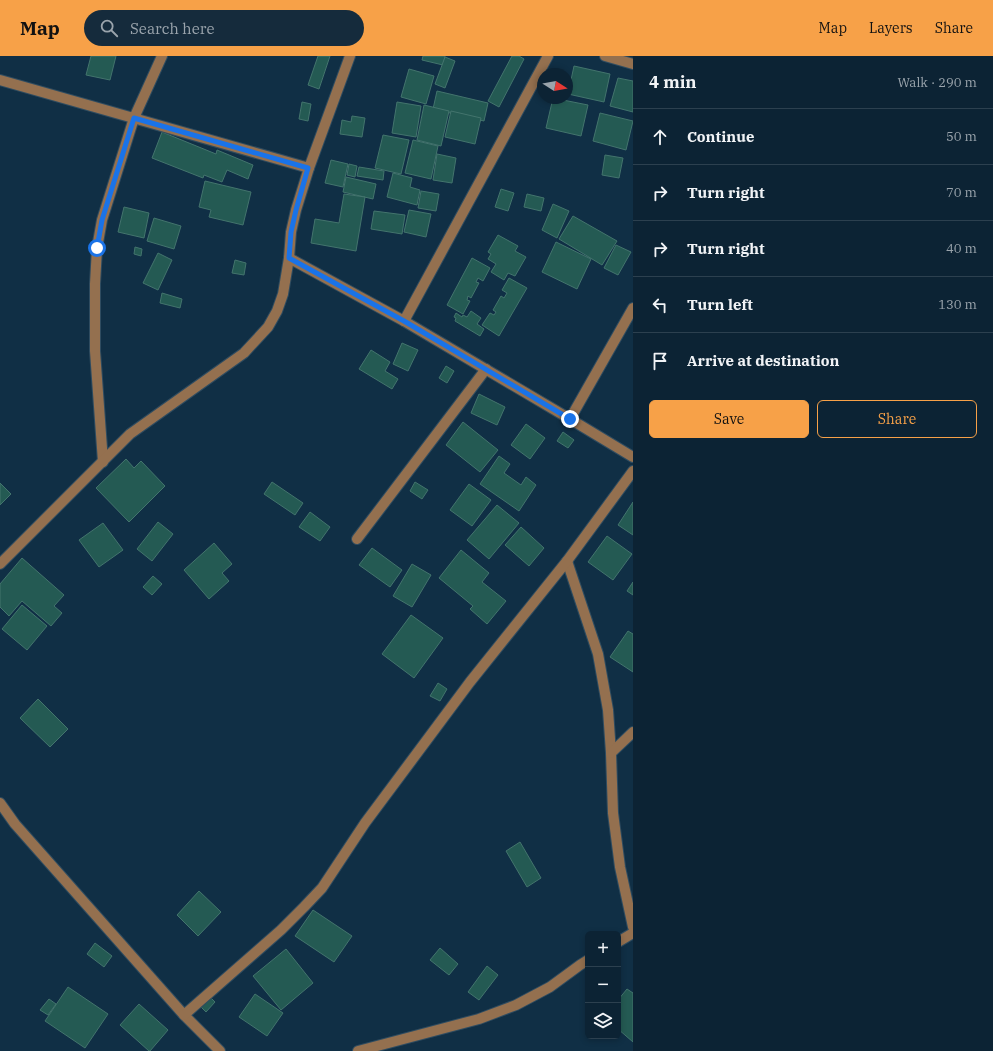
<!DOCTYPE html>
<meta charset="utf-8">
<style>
:root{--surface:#0c2334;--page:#152b3c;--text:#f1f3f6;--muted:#9aa4ac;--line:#2c404f;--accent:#f7a148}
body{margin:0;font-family:"IBM Plex Serif",serif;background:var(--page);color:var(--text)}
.controls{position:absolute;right:12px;bottom:12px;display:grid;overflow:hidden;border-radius:6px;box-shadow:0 2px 6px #0003}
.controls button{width:36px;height:36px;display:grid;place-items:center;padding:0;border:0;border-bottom:1px solid var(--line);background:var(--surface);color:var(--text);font:20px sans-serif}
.compass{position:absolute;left:537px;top:12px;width:36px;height:36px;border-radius:50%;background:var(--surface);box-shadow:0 2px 6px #0003;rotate:101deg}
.stop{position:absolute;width:12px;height:12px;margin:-9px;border:3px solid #1a73e8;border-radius:50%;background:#fff}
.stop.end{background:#1a73e8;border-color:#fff;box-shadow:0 1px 4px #0008}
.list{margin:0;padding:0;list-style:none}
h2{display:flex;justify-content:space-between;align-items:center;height:52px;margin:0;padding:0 16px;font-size:17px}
h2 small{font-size:13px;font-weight:400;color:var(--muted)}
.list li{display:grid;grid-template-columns:26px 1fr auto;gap:12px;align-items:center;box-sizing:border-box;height:56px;padding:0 16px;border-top:1px solid var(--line)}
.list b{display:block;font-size:15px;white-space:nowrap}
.list em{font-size:13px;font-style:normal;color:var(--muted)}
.actions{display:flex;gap:8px;padding:12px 16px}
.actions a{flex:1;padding:9px 0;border:1px solid var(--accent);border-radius:6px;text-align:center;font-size:14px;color:var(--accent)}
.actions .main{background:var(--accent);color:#111}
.icon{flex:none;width:22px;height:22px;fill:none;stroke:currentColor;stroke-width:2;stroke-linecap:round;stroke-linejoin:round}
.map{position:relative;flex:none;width:633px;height:995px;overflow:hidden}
header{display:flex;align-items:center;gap:24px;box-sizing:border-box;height:56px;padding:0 20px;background:var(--accent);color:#111}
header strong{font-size:19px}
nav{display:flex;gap:22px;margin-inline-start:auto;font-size:14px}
.search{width:280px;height:36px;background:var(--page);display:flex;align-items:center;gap:10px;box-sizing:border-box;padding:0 14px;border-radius:22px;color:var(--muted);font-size:15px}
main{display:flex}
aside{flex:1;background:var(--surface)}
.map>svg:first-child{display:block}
.building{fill:#245a53;stroke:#43746d}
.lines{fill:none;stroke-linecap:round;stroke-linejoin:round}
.minor-casing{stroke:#2f4c60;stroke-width:12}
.minor{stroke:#94704f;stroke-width:10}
.route{stroke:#1a73e8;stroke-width:5}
</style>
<header>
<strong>Map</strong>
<div class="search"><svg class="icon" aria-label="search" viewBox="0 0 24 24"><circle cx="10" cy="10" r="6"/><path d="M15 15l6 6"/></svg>Search here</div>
<nav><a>Map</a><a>Layers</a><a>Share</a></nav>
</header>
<main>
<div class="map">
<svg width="633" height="995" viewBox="0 0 633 995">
<rect width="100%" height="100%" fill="#102f45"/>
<g class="building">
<path d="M91,0H116L110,24L86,19Z"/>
<path d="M318,0H330L319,33L308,29Z"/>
<path d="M423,0H445L443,9L422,4Z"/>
<path d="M512,0H519L524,3L499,51L488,45Z"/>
<path d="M445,1L455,5L445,32L435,28Z"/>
<path d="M574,10L610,18L604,46L568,38Z"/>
<path d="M409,13L434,20L426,48L401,41Z"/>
<path d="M618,22L633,25V56L610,50Z"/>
<path d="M437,35L488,47L484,65L433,53Z"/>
<path d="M553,42L588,49L581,80L546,72Z"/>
<path d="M302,46L311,48L308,65L299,63Z"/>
<path d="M397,46L421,50L416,81L392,77Z"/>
<path d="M424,49L449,55L441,90L417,84Z"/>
<path d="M451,55L481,62L475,88L445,81Z"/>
<path d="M600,57L633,65L626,94L593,85Z"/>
<path d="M352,60L365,62L362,81L340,78L342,64L351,66Z"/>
<path d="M162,76L216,98L217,94L253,109L248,123L227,114L222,126L204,119L203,122L152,102Z"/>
<path d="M383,79L409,84L401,118L375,112Z"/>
<path d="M413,84L438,90L431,123L405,117Z"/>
<path d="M437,98L456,102L452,127L433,124Z"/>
<path d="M605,99L623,102L619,122L602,119Z"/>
<path d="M331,104L348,108L343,131L325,127Z"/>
<path d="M349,108L357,110L355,121L347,119Z"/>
<path d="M359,111L384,115L383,124L357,120Z"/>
<path d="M393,117L412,122L410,131L420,134L417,149L387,141Z"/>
<path d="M346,121L376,128L373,143L343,136Z"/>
<path d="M205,125L251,136L243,169L209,161L211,154L199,151Z"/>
<path d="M501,133L514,137L508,155L495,151Z"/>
<path d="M421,135L439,138L436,155L418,152Z"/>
<path d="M344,138L365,141L356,195L311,187L315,163L339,167Z"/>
<path d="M527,138L544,142L541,155L524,151Z"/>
<path d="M553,148L569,155L557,182L542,174Z"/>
<path d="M124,151L149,157L144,182L118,176Z"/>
<path d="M409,154L431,158L426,181L404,176Z"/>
<path d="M374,155L405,159L402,178L371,173Z"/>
<path d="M573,160L617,185L602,209L559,183Z"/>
<path d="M154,162L181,170L174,193L147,185Z"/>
<path d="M498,179L518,190L515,195L526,201L515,220L508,217L504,224L491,216L496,208L488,203L491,198L488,196Z"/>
<path d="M556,186L591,203L577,233L542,216Z"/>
<path d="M616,189L631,196L618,219L604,212Z"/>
<path d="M135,191L142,193L141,200L134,198Z"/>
<path d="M158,197L172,204L158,234L143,227Z"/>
<path d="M472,202L490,212L483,225L478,222L476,226L479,227L471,242L468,240L467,244L470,245L463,258L447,249Z"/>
<path d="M235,204L246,207L244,219L232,217Z"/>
<path d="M509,222L527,232L499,280L482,269L490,257L494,259L496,256L493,254L501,240L504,242L507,237L502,234Z"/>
<path d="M162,237L182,243L180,252L160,247Z"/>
<path d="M471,255L481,262L477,268L484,273L480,280L455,265L456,262L454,261L456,257L462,261L463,259L467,261Z"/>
<path d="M402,287L418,294L408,315L393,308Z"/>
<path d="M371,294L390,306L385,315L398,323L392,333L359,313Z"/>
<path d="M446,310L454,315L447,327L439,322Z"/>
<path d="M479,338L505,351L497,369L471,357Z"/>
<path d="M463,366L498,394L480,416L446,389Z"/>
<path d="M526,368L545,382L530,403L511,389Z"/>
<path d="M563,376L574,384L568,392L557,385Z"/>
<path d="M499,400L510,408L504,417L521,429L526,421L536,429L519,455L480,428Z"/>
<path d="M126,403L134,412L141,405L165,430L129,466L96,432Z"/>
<path d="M272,426L303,447L295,459L264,438Z"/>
<path d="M415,426L428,434L422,443L410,435Z"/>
<path d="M0,427L11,438L0,449Z"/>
<path d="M469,428L491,444L472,470L450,454Z"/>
<path d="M633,446V479L618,469Z"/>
<path d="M497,449L519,467L489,503L467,484Z"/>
<path d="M310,456L330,471L320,485L299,471Z"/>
<path d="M158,466L173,478L152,505L137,493Z"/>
<path d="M103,467L123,494L99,511L79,484Z"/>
<path d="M521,471L544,492L529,510L505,489Z"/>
<path d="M607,480L632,498L613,524L588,506Z"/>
<path d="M214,487L232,508L222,517L229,525L209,543L184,514Z"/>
<path d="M372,492L402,514L390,531L359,509Z"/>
<path d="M461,494L489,517L482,526L506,545L487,568L470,553L473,550L439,522Z"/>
<path d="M22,502L64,539L54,550L62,557L51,570L22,545L9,560L0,551V528Z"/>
<path d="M412,508L431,519L412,551L393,540Z"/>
<path d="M153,520L162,528L152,539L143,531Z"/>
<path d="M633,526V539L627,535Z"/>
<path d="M22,549L47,570L27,594L2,573Z"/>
<path d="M411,559L443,582L414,622L382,598Z"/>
<path d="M628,575L633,578V616L610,601Z"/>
<path d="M438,627L447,633L440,645L430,640Z"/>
<path d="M38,643L68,673L50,691L20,662Z"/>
<path d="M520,786L541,822L527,831L506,795Z"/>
<path d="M199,835L221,856L198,880L177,859Z"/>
<path d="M313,854L352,880L334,906L295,880Z"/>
<path d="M95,887L112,900L104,911L87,898Z"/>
<path d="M440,892L458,908L449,919L430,904Z"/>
<path d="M286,893L313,927L281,954L253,920Z"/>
<path d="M487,910L498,919L479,944L468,936Z"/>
<path d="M68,931L108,958L85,992L45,965Z"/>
<path d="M627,933L633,937V986L618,973V944Z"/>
<path d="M206,937L215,946L206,956L197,947Z"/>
<path d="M255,938L283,957L267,980L239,961Z"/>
<path d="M49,943L56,948L48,959L40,954Z"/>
<path d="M139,948L168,974L150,995H149L120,969Z"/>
</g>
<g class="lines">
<defs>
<g id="minor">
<path d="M605,0L633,8"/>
<path d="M0,24L309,112"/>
<path d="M289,202L404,265L570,363"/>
<path d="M633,252L570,363L633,401"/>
<path d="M404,265L548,0"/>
<path d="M103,406L95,295V228L97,192L102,164L134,62L162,0"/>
<path d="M357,483L486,313"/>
<path d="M567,505L598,598L608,654L611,697L613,757L620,811L633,871"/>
<path d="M0,508L130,378L244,297L268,271L277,255L283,238L289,202L291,176L296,154L309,112L350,0"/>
<path d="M611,697L633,676"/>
<path d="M0,747L15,768L184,959L220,995"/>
<path d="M618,886L633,877"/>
<path d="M184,959L281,874L304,851L322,832L365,767L470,626L567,505L633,415"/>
<path d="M358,995L479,963L516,949L550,931L580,909L588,904"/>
</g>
</defs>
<use href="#minor" class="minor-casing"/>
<use href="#minor" class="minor"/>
</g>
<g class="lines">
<path class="route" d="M97,192L102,164L134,62L308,112L296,154L291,176L289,202L404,265L570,363"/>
</g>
</svg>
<div class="controls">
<button>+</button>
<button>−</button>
<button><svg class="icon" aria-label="layers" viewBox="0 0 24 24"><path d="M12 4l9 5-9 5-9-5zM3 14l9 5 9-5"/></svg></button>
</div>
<svg class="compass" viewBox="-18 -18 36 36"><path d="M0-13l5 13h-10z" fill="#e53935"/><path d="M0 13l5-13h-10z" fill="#9aa4ac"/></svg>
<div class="stop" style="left:97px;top:192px"></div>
<div class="stop end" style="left:570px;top:363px"></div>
</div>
<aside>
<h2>4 min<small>Walk · 290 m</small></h2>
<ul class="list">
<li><svg class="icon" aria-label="ahead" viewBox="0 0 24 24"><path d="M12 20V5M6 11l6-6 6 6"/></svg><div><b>Continue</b></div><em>50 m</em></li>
<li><svg class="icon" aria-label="right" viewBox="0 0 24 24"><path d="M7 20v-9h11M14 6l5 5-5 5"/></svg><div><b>Turn right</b></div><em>70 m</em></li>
<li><svg class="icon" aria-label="right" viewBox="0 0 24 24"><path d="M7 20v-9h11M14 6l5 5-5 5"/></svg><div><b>Turn right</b></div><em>40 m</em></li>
<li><svg class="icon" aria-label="left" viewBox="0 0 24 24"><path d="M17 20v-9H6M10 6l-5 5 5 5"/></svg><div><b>Turn left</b></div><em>130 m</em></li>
<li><svg class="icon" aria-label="arrive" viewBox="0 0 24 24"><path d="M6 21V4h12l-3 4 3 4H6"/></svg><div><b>Arrive at destination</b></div></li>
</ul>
<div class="actions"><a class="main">Save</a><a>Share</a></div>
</aside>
</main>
